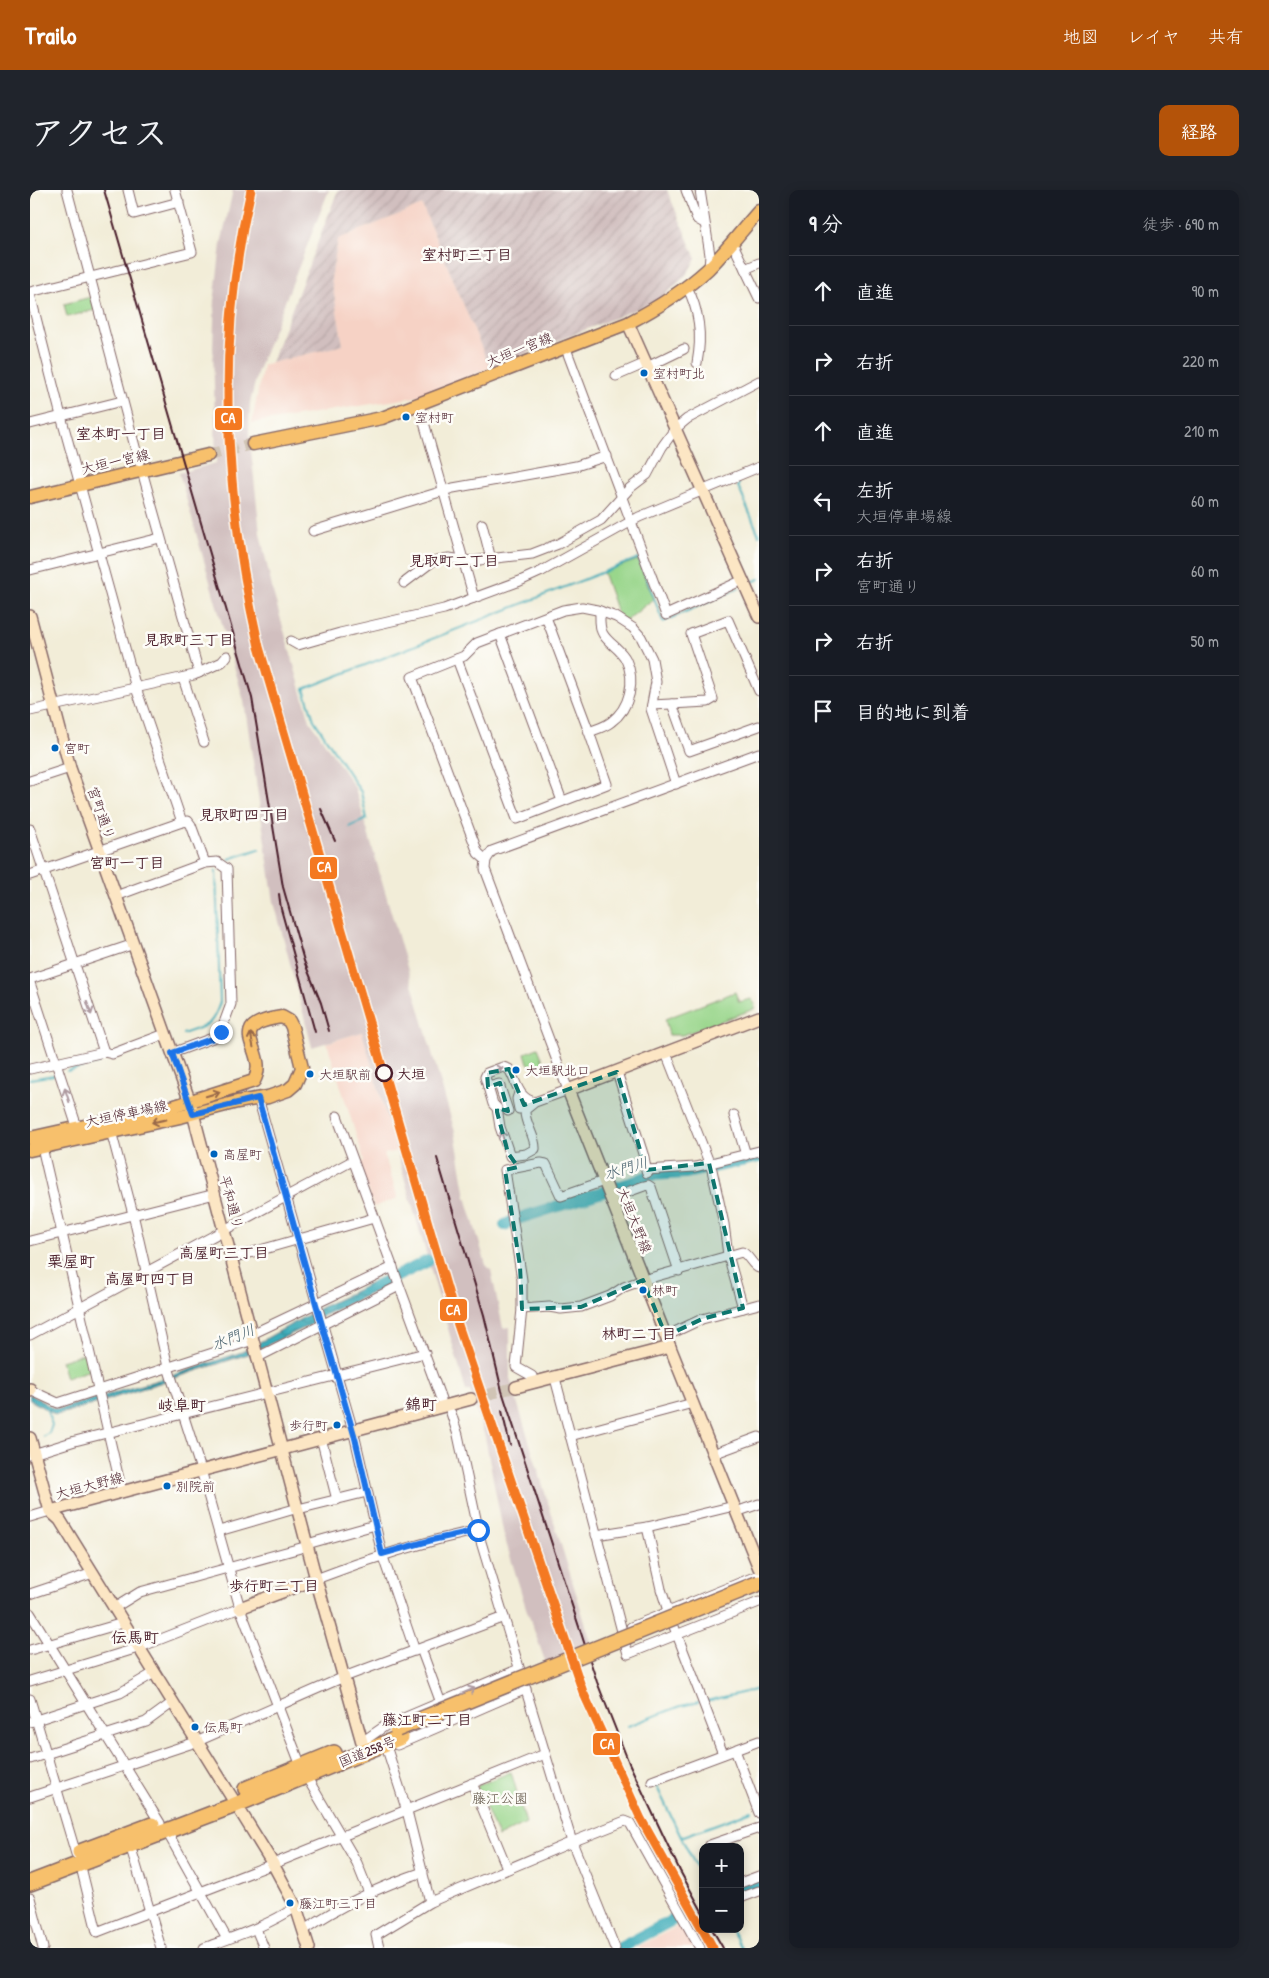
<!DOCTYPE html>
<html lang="ja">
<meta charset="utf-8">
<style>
:root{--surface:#171b24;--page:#20242c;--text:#f1f3f6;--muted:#9ea1a6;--line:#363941;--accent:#b45309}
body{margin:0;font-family:"Patrick Hand","Klee One",sans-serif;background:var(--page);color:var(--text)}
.controls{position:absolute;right:15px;bottom:15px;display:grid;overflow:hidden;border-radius:10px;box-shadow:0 2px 12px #0003}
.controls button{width:45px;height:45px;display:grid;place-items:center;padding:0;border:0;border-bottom:1px solid var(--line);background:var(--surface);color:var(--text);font:25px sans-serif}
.stop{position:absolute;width:15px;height:15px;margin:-11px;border:4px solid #1a73e8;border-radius:50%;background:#fff}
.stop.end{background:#1a73e8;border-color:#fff;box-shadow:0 1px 5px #0008}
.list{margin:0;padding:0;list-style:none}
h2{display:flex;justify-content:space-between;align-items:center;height:65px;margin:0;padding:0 20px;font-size:21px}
h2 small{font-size:16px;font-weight:400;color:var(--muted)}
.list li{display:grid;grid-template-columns:32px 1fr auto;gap:15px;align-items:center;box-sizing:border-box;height:70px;padding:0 20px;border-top:1px solid var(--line)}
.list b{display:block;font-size:19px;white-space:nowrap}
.list p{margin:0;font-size:16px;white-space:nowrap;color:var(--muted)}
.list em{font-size:16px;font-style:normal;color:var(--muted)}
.icon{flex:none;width:28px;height:28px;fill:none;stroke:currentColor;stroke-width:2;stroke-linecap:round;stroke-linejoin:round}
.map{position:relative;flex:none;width:729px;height:1758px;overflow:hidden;border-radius:10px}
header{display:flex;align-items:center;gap:30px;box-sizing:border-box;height:70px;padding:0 25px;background:var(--accent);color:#fff}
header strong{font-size:24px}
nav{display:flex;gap:28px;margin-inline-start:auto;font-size:18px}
.intro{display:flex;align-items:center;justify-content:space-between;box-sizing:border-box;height:120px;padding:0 30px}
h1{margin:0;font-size:35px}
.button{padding:12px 22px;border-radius:10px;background:var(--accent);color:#fff;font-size:18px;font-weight:700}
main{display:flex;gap:30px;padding:0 30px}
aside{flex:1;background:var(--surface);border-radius:10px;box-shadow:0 2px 12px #0003}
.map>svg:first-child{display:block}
.built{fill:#f6d2c5}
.industrial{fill:url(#industrial-furrows)}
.railway{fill:#d1bfbf}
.green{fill:#99d68b;stroke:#727a5b}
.water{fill:url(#water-waves);stroke:#446672}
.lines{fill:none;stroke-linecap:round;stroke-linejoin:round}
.stream{stroke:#3dacb9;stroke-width:2}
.river{stroke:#3dacb9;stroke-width:12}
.secondary-tunnel{stroke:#d0c4b5;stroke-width:11;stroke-dasharray:11 5.5;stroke-linecap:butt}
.primary-tunnel{stroke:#d0c4b5;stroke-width:12;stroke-dasharray:12 6;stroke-linecap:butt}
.street-casing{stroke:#856768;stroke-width:11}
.secondary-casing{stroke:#856768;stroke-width:14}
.primary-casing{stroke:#856768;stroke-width:15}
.highway-casing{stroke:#856768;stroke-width:18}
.street{stroke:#fff;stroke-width:9}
.secondary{stroke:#fce6c4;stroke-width:11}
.primary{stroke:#f7c06c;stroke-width:12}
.highway{stroke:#f7c06c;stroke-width:15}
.rail{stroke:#4a1f2b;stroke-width:2}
.highway-bridge-casing{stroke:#856768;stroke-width:18;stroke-linecap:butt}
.highway-bridge{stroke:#f7c06c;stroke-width:15}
.rail-1-casing{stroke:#fdfcf7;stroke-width:12}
.rail-1{stroke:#f47921;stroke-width:9}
.oneway{stroke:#ae9aa0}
.oneway2{stroke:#986748}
.route{stroke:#1a73e8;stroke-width:6}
.marked{fill:#0f766e;fill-opacity:0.2;stroke:#0f766e;stroke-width:4;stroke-dasharray:10 6;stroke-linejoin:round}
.bus-dot{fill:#0065bd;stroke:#fdfcf7;stroke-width:2}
.stop-dot{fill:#fdfcf7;stroke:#4a1f2b;stroke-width:2.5}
.labels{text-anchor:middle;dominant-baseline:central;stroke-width:5;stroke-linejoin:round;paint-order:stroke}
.bus-label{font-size:13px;fill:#4a1f2b;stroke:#fdfcf7;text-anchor:start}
.street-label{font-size:14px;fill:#4a1f2b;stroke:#fdfcf7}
.stop-label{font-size:14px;font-weight:bold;fill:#4a1f2b;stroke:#fdfcf7;text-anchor:start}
.park-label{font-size:14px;fill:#625648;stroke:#fdfcf7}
.neighbourhood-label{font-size:15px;font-weight:bold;fill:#4a1f2b;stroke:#fdfcf7}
.water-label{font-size:15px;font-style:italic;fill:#445e6b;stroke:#fdfcf7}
.quarter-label{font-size:16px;font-weight:bold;fill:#4a1f2b;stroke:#fdfcf7}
.line-badge{stroke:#fdfcf7;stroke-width:2}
.badge-label{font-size:14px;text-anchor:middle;font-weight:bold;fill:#fff}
</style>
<header>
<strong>Trailo</strong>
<nav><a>地図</a><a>レイヤ</a><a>共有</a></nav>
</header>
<div class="intro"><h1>アクセス</h1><a class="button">経路</a></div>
<main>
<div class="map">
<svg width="729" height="1758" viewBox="0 0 729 1758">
<defs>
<pattern id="industrial-furrows" width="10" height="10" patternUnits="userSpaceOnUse" patternTransform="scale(1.25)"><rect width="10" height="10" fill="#d1bfbf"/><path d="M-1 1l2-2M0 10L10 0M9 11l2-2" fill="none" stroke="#b5a4a4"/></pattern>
<pattern id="water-waves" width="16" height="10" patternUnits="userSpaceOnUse" patternTransform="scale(1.25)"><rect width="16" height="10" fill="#3dacb9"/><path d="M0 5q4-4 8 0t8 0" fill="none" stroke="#358b97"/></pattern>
</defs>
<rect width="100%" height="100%" fill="#fdfcf7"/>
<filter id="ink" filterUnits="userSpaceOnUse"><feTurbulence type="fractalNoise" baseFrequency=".02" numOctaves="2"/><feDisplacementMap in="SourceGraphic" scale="10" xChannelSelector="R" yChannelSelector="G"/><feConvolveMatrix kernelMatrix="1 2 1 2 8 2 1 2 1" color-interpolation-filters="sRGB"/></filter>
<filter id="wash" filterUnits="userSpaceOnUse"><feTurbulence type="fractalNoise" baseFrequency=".0096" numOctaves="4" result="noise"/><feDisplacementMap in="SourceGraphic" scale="20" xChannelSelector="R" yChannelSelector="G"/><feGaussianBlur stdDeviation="1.12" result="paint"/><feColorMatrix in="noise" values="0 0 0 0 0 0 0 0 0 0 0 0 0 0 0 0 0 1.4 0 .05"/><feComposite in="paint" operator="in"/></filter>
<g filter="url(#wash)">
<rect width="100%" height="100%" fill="#f2edd8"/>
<g class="built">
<path d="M392,15L460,178L392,206L222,233L233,175L313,155L301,88L308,49Z"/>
<path d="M332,842L366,961L354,964L368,1008L344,1017L329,977L334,970L297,853Z"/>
<path d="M652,1734L665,1758H605Z"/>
</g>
<path class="industrial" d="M308,0H637L666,69L656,85L642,99L624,112L460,178L392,15L308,49L301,88L313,155L241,173Z"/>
<path class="railway" d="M203,0H299L228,180L220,213L219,242L230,343L243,402L280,531L325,598L425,942L436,1007L456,1075L461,1080L473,1138L480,1137V1189L565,1465L519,1482L496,1418L474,1346L455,1247L440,1201H436L332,842L282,857L244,712L214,511L149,283L186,273L183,157L185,104L191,54Z"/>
<g class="green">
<path d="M61,107L65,120L37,127L34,114Z"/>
<path d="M608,370L623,409L596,431L588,425L573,382Z"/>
<path d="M705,802L709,812L721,809L725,814L724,819L653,845H639L635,829Z"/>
<path d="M508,858L514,873L503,877L498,873L495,863Z"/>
<path d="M56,1163L60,1180L36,1188L31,1171Z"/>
<path d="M481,1582L496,1633L468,1647L447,1596Z"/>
</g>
<path class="water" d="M360,1084L363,1093L294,1125L285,1133L218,1164L65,1214L26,1225L0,1210V1204L23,1218L29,1219L138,1187L212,1162L292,1117Z"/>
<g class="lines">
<g class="stream">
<path d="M709,293L708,296L729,345"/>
<path d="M720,393L729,389"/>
<path d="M319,637L337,629L331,602L284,530L274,499L609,368L633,432L709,398"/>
<path d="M199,669L229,659"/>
<path d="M153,844C176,835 182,838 190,812L186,681"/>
<path d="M37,881L69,873"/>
<path d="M0,889L24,885"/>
<path d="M14,1246L19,1243L22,1235L17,1220"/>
<path d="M676,1511L729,1499"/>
<path d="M598,1536L651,1516L669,1512"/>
<path d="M625,1593L651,1647"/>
<path d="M673,1690L651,1647L722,1621"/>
<path d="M701,1739L712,1758"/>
</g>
<g class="river">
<path d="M475,1035L487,1029L607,991L620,985L656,983L729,967"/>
<path d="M346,1096L398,1071"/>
<path d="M710,1700L729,1693"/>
<path d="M590,1758L656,1723"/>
</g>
</g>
</g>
<g filter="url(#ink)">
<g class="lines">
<path class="secondary-tunnel" d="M441,1209L486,1197"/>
<path class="primary-tunnel" d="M178,265L223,254"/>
<defs>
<g id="street">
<path d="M37,0L109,272"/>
<path d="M98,0L104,24L149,12"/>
<path d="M656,0L667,29L674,33"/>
<path d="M670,0L680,65L679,78"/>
<path d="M702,52L729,108"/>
<path d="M715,79L729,73"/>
<path d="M657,97C669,120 672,147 667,173"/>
<path d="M0,102L162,62L145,0"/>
<path d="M0,104L31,226L106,498L152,632L0,685"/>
<path d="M535,156L636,425L713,390"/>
<path d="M617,177L654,159"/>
<path d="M586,186L616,173"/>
<path d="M389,215L444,408"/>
<path d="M0,234L92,211"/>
<path d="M114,288L169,483"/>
<path d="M452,334L461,369"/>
<path d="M283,341L423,298L546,276L577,266"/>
<path d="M0,380L130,348"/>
<path d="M374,393L403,371L419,368L441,371L502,364L528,354L562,335L571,330L600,298L617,285L632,257L645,239L657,229L729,191"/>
<path d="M470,444L532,611"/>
<path d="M261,451L268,455L310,443L414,419L490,391L512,381L609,327L729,277"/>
<path d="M427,469L487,629L577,594L559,542L516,427"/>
<path d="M153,488L174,552"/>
<path d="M642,514L659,561L729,536"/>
<path d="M622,515L678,512L683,509L661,444L698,430L729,501"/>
<path d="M0,521L164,485L192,472L197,466"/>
<path d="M559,542C566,539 575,537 581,532C600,518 606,491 596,470C591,459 579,454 573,444C569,438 570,428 570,421"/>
<path d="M0,591L40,578"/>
<path d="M152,632L158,631L161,635L175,673"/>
<path d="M0,639L74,862"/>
<path d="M456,670L448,663L382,487L434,466L447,453L533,420L552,417L567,420L586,427L603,438L611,447L622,469L626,492L621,519L646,594"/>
<path d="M86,706L175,673L187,672L197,679L201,814L191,841L188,846L142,863"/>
<path d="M0,789L104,754"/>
<path d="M0,793L47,937"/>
<path d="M636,863L682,980L694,1034L698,1065L713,1118"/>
<path d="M0,879L74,862L82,864L135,844"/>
<path d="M587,882L614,967L617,983"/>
<path d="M458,897L469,894L478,921"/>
<path d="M489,903L487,909L489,919"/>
<path d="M228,908L325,1248L352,1364L385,1461"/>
<path d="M505,912C487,908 487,892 479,879L473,877L457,883L455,887L463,914L467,918L470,937L480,966L496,964L505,959C506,946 494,934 495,920L505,912L538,900L455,679L456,670L462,661L729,563"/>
<path d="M704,925L716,965"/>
<path d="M307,926L411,1209"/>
<path d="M81,941L103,1024L138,1177L171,1280L210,1418L271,1576"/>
<path d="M12,957L92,1302"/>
<path d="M616,980L665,977L729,961"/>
<path d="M581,1008L614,996L618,995L621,997L649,1081"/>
<path d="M0,1051L185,1004"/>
<path d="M202,1068L344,1028"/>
<path d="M492,1119L519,1117L531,1119L551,1117L580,1106L594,1097L613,1090L712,1062C719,1065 722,1076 729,1078"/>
<path d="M222,1144L363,1077"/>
<path d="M0,1145L322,971"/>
<path d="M636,1146L672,1129L729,1114"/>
<path d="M228,1167L369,1096"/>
<path d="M502,1186L486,1177L492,1119V1090L475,980L511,973L516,974L531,1006L574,991"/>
<path d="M525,1188L598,1464L729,1412"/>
<path d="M0,1200L28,1213L223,1150"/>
<path d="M421,1223L428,1245L451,1352L542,1652L595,1631L600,1633L670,1758"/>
<path d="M540,1246L663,1213"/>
<path d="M291,1248L307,1310"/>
<path d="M683,1264L729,1247"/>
<path d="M0,1265L45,1251L395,1163"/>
<path d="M268,1319L337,1302"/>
<path d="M706,1322L729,1314"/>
<path d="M0,1327L20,1321"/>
<path d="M617,1337L631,1399L638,1421L693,1564"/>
<path d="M189,1341L268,1318"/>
<path d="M566,1345L617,1337L704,1316"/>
<path d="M277,1354L345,1335"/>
<path d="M286,1389C340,1368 392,1352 448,1340"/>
<path d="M0,1404L63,1383"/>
<path d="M84,1418L110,1402L278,1356"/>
<path d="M0,1423L130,1633"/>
<path d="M601,1437L729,1385"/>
<path d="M391,1459L411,1513"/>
<path d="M0,1460L93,1433"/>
<path d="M0,1491L108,1458L210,1418"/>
<path d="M0,1509L46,1664"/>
<path d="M0,1532L90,1503L124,1483"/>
<path d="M332,1552L355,1536L489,1479"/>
<path d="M367,1555L496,1499"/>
<path d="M357,1559L377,1621L400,1712"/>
<path d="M705,1560L729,1623"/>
<path d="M0,1569L116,1532L142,1513"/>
<path d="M276,1586L327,1673L339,1703"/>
<path d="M622,1591L729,1551"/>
<path d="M442,1593L477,1678"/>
<path d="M0,1607L166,1552L314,1487L474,1427"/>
<path d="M136,1640L197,1749"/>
<path d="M100,1655L131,1758"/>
<path d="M680,1655L729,1638"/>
<path d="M50,1673L67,1742L243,1674L515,1564"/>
<path d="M710,1693L729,1686"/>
<path d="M0,1708L13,1758"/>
<path d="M710,1708L729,1701"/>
<path d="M226,1739L234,1758"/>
<path d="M274,1740C311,1715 351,1696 393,1682"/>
<path d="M174,1758C206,1746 237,1736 266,1717"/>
<path d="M349,1758L346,1745L400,1712L542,1652L585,1758"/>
</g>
<g id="secondary">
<path d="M598,133L729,427"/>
<path d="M0,426L40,578L160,912L286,1389L210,1418"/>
<path d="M640,1157L729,1378"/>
<path d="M486,1197L640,1157L538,900L729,827"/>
<path d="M0,1199V1201"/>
<path d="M0,1248L20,1321"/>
<path d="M286,1389L332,1552"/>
<path d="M279,1758L266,1717L243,1674L30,1330L20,1321L441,1209"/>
</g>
<g id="primary">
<path d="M223,254L352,228L598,133C627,118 654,101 678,79C696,61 712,40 729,21"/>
<path d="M0,307L178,265"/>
<path d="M0,948L145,916L224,891C241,860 189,836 252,827L259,831L262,837L272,878L265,894L258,900L238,907L207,912L150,927L0,960"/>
</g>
<g id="highway">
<path d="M216,1599L304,1563"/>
<path d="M50,1662L122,1635"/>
<path d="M0,1693L205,1615L371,1547"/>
</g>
</defs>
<use href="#street" class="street-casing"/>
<use href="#secondary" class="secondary-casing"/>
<use href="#primary" class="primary-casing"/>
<use href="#highway" class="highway-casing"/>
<use href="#street" class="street"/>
<use href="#secondary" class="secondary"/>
<use href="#primary" class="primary"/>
<use href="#highway" class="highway"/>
<g class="rail">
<path d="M74,0L222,508L253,697L274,771L291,813L299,841"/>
<path d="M291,619L305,651"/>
<path d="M249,704L251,719L285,842"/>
<path d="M407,968L454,1125L472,1201L567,1492L599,1573L650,1681L673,1723"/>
<path d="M472,1221L480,1255"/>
<path d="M682,1739L693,1758"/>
</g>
<defs>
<path id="highway-bridge" d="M367,1539L729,1393"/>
</defs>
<use href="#highway-bridge" class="highway-bridge-casing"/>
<use href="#highway-bridge" class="highway-bridge"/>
<defs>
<path id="rail-1" d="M221,0C185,154 194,304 229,457L426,1129L553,1502L611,1629L683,1758"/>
</defs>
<use href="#rail-1" class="rail-1-casing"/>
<use href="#rail-1" class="rail-1"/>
</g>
<defs><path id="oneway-shaft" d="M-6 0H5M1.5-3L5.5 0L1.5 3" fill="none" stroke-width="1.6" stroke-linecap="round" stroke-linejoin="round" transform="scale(1.25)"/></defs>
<g class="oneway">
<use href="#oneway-shaft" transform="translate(59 818) rotate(71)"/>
<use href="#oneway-shaft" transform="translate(466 880) rotate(-16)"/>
<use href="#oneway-shaft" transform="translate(37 905) rotate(-108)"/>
<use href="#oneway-shaft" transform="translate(473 948) rotate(-107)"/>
<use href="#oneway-shaft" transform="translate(438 1501) rotate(-23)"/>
</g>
<g class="oneway2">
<use href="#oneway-shaft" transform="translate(222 850) rotate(-101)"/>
<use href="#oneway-shaft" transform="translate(183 904) rotate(-17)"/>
<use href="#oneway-shaft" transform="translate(129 931) rotate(169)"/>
</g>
</g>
<g class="lines" filter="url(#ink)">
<path class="route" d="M191,842L181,849L142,863L163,924L228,908L286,1114L325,1248L352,1364L402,1350L448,1340"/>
</g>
<path class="marked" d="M479,879L494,915L587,882L616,980L679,973L713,1118L672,1129L636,1146L613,1090L551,1117L492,1119L490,1076L475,980L488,977L478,963L467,922V918L478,921L470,893L458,897L457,883Z"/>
<g class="bus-dot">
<circle cx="614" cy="183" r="4.5"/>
<circle cx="376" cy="227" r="4.5"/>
<circle cx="25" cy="558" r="4.5"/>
<circle cx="486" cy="880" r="4.5"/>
<circle cx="280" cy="884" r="4.5"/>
<circle cx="184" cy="964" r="4.5"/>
<circle cx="613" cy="1100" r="4.5"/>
<circle cx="307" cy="1235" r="4.5"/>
<circle cx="137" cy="1296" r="4.5"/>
<circle cx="165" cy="1537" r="4.5"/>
<circle cx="260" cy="1713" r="4.5"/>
</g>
<circle class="stop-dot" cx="354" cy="883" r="8"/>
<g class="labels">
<g class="bus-label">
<text x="623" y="183">室村町北</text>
<text x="385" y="227">室村町</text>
<text x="34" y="558">宮町</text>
<text x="495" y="880">大垣駅北口</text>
<text x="289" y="884">大垣駅前</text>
<text x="193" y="964">高屋町</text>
<text x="622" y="1100">林町</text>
<text x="298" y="1235" text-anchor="end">歩行町</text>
<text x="146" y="1296">別院前</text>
<text x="174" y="1537">伝馬町</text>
<text x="269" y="1713">藤江町三丁目</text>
</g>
<g class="street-label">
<text transform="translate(489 159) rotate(-22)">大垣一宮線</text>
<text transform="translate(85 271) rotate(-13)">大垣一宮線</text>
<text transform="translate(72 623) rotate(70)">宮町通り</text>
<text transform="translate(96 923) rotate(-12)">大垣停車場線</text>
<text transform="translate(202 1012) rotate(75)">平和通り</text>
<text transform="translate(605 1030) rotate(68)">大垣大野線</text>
<text transform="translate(59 1295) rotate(-15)">大垣大野線</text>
<text transform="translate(337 1561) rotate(-22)">国道258号</text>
</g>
<g class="stop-label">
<text x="367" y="883">大垣</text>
</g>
<g class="park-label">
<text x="470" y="1607">藤江公園</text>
</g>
<g class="neighbourhood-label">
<text x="437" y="64">室村町三丁目</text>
<text x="91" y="243">室本町一丁目</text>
<text x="424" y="370">見取町二丁目</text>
<text x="159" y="449">見取町三丁目</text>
<text x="214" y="624">見取町四丁目</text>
<text x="97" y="672">宮町一丁目</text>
<text x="194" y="1062">高屋町三丁目</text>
<text x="120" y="1088">高屋町四丁目</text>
<text x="609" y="1143">林町二丁目</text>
<text x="244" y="1395">歩行町二丁目</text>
<text x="397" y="1529">藤江町二丁目</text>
</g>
<g class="water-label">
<text transform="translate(596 978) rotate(-17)">水門川</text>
<text transform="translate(203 1147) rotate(-22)">水門川</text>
</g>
<g class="quarter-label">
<text x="41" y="1071">栗屋町</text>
<text x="391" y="1214">錦町</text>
<text x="152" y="1215">岐阜町</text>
<text x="105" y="1447">伝馬町</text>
</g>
</g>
<g class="line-badge">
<rect x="184" y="217" width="29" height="24" rx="5" fill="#f47921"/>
<rect x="279" y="666" width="29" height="24" rx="5" fill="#f47921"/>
<rect x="409" y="1108" width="29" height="24" rx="5" fill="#f47921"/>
<rect x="562" y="1542" width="29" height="24" rx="5" fill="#f47921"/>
</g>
<g class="badge-label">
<text x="198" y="233">CA</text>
<text x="294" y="682">CA</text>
<text x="423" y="1125">CA</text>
<text x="577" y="1559">CA</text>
</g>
</svg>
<div class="controls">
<button>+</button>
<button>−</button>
</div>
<div class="stop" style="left:448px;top:1340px"></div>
<div class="stop end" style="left:191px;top:842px"></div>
</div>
<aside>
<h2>9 分<small>徒歩 · 690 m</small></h2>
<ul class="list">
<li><svg class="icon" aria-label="ahead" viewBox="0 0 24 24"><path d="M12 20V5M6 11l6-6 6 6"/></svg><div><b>直進</b></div><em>90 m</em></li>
<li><svg class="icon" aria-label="right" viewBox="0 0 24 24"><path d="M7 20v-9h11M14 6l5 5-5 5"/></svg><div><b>右折</b></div><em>220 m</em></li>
<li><svg class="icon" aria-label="ahead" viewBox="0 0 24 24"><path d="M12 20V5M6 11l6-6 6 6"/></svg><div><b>直進</b></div><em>210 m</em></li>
<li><svg class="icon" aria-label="left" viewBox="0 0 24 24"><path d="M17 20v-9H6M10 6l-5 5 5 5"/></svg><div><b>左折</b><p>大垣停車場線</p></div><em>60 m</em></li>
<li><svg class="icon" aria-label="right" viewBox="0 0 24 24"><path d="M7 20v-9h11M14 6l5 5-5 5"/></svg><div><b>右折</b><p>宮町通り</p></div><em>60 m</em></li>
<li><svg class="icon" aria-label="right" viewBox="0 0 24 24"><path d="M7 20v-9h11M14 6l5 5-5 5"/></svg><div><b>右折</b></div><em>50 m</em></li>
<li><svg class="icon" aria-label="arrive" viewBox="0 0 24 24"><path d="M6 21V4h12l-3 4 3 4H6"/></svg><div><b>目的地に到着</b></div></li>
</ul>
</aside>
</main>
